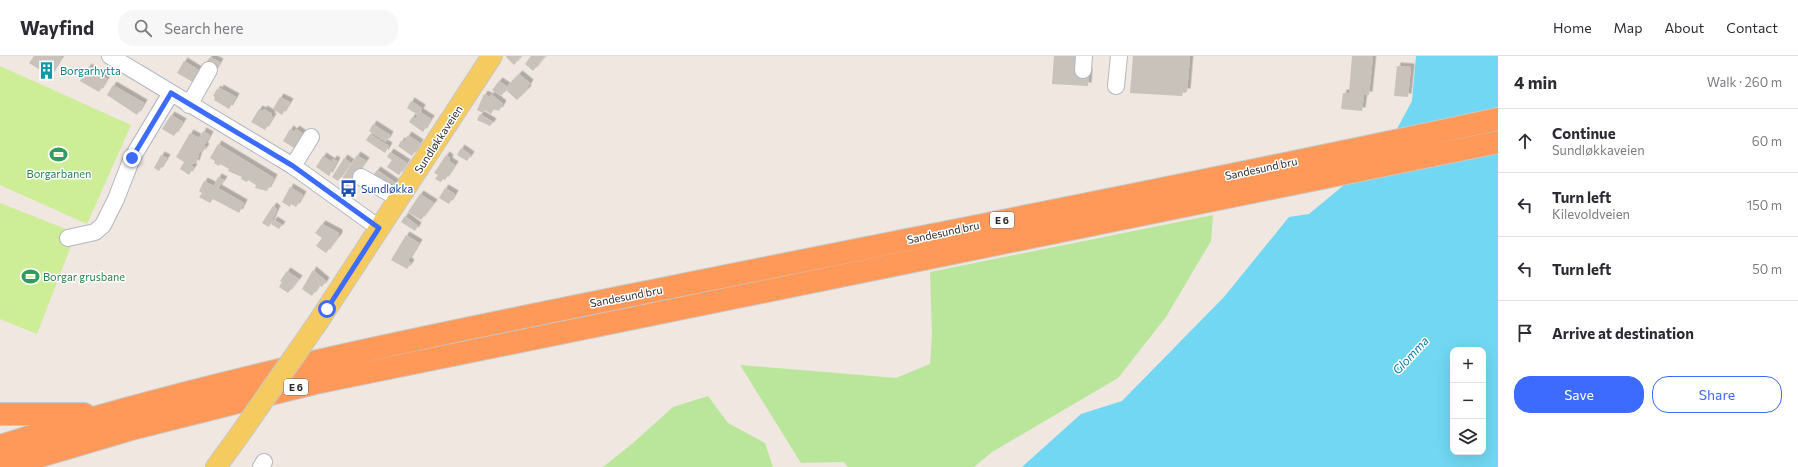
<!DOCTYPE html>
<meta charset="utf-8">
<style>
:root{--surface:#fff;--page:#f7f7f7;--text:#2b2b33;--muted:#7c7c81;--line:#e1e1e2;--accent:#3d6bfe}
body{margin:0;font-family:Commissioner,sans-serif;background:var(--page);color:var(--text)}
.controls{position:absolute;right:12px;bottom:12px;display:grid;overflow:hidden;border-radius:8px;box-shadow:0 4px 16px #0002}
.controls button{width:36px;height:36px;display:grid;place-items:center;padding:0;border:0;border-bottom:1px solid var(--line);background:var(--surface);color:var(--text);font:20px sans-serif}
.stop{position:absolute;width:12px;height:12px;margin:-9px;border:3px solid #3d6bfe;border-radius:50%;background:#fff}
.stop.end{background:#3d6bfe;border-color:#fff;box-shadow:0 1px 4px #0008}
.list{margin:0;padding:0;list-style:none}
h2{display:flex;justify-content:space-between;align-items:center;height:52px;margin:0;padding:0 16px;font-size:17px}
h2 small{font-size:13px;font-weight:400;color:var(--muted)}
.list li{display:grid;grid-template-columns:26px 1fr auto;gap:12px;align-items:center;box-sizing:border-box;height:64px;padding:0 16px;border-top:1px solid var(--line)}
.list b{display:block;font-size:15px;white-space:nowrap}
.list p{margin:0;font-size:13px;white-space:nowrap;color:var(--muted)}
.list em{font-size:13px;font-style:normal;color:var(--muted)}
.actions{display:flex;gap:8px;padding:12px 16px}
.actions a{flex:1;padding:9px 0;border:1px solid var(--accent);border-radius:16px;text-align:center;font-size:14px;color:var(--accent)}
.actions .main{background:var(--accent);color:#fff}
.icon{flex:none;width:22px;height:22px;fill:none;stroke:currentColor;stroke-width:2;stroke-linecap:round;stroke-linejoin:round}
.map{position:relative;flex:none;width:1498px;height:411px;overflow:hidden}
header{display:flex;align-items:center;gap:24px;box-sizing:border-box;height:56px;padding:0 20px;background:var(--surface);border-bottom:1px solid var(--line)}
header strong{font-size:19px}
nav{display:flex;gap:22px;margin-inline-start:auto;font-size:14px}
.search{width:280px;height:36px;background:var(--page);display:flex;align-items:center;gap:10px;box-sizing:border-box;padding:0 14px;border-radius:16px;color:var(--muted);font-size:15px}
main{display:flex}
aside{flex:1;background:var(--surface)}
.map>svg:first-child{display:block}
.green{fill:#b9e69b}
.pitch{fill:#cded97}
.water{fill:#71d7f2;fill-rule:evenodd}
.building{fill:#c8c2bb;filter:url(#shadow)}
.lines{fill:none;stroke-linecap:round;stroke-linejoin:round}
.minor-casing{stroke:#b3b7c1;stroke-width:18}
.major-casing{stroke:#c8c8c8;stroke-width:22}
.highway-casing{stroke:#c8c8c8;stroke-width:24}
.minor{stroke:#fff;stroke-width:16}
.major{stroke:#f5ca5f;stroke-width:20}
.highway{stroke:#ff995a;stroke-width:22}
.major-bridge-casing{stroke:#c8c8c8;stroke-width:22;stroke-linecap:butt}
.major-bridge{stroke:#f5ca5f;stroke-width:20}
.route{stroke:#3d6bfe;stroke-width:5}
.labels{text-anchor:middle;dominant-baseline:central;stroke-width:3;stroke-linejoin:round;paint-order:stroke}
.shield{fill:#fff;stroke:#6c6c6c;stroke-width:1}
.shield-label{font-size:10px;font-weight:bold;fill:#2d2d2d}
.culture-label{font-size:11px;fill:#0d838f;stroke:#fff;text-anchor:start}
.street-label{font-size:11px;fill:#2d2d2d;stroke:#fff}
.leisure-label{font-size:11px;fill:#27864d;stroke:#fff}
.transit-label{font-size:11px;fill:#164399;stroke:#fff;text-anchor:start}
.water-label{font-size:12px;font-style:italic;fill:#0a77a4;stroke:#fff}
</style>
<header>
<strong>Wayfind</strong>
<div class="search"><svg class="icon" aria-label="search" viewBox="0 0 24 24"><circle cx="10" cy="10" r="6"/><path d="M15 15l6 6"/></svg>Search here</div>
<nav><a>Home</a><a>Map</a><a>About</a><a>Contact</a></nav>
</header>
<main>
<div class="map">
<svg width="1498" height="411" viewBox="0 0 1498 411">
<defs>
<filter id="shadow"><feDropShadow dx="3.5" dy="-3.5" stdDeviation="0" flood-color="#0004"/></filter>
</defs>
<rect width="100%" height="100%" fill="#efe7e0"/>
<g class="green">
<path d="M1213,159L1211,185L1166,261L1118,322L992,396L974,411H848L844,406L801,407L740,309L896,322L930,308L932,279L930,216Z"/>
<path d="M708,340L728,367L765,387L773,411H603L633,387L673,351Z"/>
</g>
<g class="pitch">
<path d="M0,10L131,69L87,168L0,129Z"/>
<path d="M0,147L76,177L37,278L0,263Z"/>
</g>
<path class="water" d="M1416,0H1498V411H1022L1081,358L1122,345L1224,241L1289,161L1309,158L1385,95L1412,45ZM1453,294H1483V396H1453Z"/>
<g class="building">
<path d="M34,0H61L62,1L50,20L29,7Z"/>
<path d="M507,0H521L514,9L506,1Z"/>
<path d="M531,0H545L533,15L525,8Z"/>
<path d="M1054,0H1078L1089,16L1088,30L1052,28Z"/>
<path d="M1133,0H1190L1187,36H1183L1182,40L1130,37Z"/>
<path d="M1352,0H1373L1369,39H1364L1362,55L1341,53L1343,37H1349Z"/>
<path d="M210,1L220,6L214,16L204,10Z"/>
<path d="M184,5L205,18L198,29L177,17Z"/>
<path d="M1397,10L1411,11L1408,41L1394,40Z"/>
<path d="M88,11L107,23L99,36L80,25Z"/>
<path d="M519,18L530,27L527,32L528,33L517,44L506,34L510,30L508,29Z"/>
<path d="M499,25L508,31L501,40L492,34Z"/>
<path d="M113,29L144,47L137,59L107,39Z"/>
<path d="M220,32L236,41L229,53L214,44L215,41L213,40L217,33L219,35Z"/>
<path d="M484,38L490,41L491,38L503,48L499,55L494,53L491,58L485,54L483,57L477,54Z"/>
<path d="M280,41L290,46L282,59L273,53Z"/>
<path d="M411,45L422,52L420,56L431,63L423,76L409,66L412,61L415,63L418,59L407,52Z"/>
<path d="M259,53L263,55L264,53L272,58L271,60L273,61L265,74L251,66Z"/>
<path d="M480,58L493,66L490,70L477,64Z"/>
<path d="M171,59L183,66L174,80L162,73Z"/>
<path d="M373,68L390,79L386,86L369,75Z"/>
<path d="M290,73L294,76L296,73L303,78L302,80L306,82L299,95L283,85Z"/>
<path d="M203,75L210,79L204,90L206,91L202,97L200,95L196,108L194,107L191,110L194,111L189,119L180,113L184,106L176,101L190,77L199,82Z"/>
<path d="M370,78L389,90L385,97L367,85L366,84Z"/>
<path d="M408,79L420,87L412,100L398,90L401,85L404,86Z"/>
<path d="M218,88L274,122L267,135L255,132L256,129L248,124L247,126L241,123L242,121L228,115L229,113L220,108L219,110L214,107L215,105L210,102Z"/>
<path d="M461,92L471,99L467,105L457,99Z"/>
<path d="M390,96L407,107L399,119L387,111L392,104L387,101Z"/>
<path d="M161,99L167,102L159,115L154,112Z"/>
<path d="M357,99L366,105L348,131L340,126Z"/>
<path d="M446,99L450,102L449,105L455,109L445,124L443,123L441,126L435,123L438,119L434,117Z"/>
<path d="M323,100L332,106L333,103L337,105L329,120L316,111Z"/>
<path d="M344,102L351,107L338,125L332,121Z"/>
<path d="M377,114L396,127L391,134L372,121Z"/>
<path d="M218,121L224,124L218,132L244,147L239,157L213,143L210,147L199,141L202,137L199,135L204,125L214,130Z"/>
<path d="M290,131L303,139L296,151L291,148L290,151L282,146Z"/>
<path d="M445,132L455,138L449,148L439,142Z"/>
<path d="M420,138L434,147L421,164L408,156Z"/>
<path d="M273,150L277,153L269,171L262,167Z"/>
<path d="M405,160L418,170L415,175L401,166Z"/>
<path d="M274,164L282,169L279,173L271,168Z"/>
<path d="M322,168L339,177V180L326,197L316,190L322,182L315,177Z"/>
<path d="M406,179L419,187L408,205L411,207L407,213L391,204Z"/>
<path d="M313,214L326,225L322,231L319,229L312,240L302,233Z"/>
<path d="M287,215L299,223L288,237L279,231L282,226L280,225Z"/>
</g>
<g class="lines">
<defs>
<g id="minor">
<path d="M110,0L293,110L379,172"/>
<path d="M1083,14L1084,0"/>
<path d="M1116,30L1119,0"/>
<path d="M189,49L209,14"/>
<path d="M293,110L311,81"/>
<path d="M361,121L398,142"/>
<path d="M68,182L95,176L103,169L116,143L132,102L171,37"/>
<path d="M261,411L264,406"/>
</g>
<g id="major">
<path d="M318,266L492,0"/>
<path d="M216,411L238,381"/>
</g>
<g id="highway">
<path d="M0,358H84"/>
<path d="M0,390C218,321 443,277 667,232C944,176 1222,123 1498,63"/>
<path d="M3,411L135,372L315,327L1498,86"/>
</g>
</defs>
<use href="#minor" class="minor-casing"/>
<use href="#major" class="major-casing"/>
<use href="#highway" class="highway-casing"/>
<use href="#minor" class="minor"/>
<use href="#major" class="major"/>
<use href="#highway" class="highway"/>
<defs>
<path id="major-bridge" d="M238,381L318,266"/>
</defs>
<use href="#major-bridge" class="major-bridge-casing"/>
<use href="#major-bridge" class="major-bridge"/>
</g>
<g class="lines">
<path class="route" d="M132,102L171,37L293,110L379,172L327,253"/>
</g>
<defs>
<symbol id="building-bare" viewBox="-9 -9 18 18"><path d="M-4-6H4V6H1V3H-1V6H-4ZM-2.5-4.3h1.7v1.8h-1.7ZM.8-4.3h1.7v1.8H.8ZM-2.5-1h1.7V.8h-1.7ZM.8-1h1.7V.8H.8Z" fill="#0f9aa8" stroke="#fff" stroke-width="2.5" paint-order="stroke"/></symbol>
<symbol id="stadium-bare" viewBox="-9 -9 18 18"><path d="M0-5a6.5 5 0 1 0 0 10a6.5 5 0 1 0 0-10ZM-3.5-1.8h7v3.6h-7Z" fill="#2e9e5b" stroke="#fff" stroke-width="2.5" paint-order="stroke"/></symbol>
<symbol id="bus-bare" viewBox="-9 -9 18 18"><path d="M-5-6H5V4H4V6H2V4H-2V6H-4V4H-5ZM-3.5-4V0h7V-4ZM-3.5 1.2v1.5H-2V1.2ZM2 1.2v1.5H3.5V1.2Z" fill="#1a4fb4" stroke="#fff" stroke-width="2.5" paint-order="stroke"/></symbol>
</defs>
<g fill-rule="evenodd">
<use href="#building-bare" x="34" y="2" width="25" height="25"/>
<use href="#stadium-bare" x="46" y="86" width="25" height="25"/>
<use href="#bus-bare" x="336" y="120" width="25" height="25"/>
<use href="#stadium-bare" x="18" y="208" width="25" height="25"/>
</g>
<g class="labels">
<g class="shield">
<rect x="990" y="156" width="24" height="16" rx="3"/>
<rect x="284" y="323" width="24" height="16" rx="3"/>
</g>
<g class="shield-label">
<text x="1002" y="164">E 6</text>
<text x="296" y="331">E 6</text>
</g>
<g class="culture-label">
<text x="60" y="14">Borgarhytta</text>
</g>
<g class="street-label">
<text transform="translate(438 83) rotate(-57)">Sundløkkaveien</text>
<text transform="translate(1261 112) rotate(-12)">Sandesund bru</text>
<text transform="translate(943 176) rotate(-12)">Sandesund bru</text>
<text transform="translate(626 240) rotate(-11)">Sandesund bru</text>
</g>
<g class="leisure-label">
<text x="59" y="117">Borgarbanen</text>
<text x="43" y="220" text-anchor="start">Borgar grusbane</text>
</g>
<g class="transit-label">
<text x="361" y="132">Sundløkka</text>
</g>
<g class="water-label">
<text transform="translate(1410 299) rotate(-47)">Glomma</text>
</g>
</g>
</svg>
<div class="controls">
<button>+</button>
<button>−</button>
<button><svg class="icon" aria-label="layers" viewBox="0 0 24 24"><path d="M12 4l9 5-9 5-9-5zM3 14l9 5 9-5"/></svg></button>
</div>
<div class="stop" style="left:327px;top:253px"></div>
<div class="stop end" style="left:132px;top:102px"></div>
</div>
<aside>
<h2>4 min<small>Walk · 260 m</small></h2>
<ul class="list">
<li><svg class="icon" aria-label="ahead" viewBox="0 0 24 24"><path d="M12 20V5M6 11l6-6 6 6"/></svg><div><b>Continue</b><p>Sundløkkaveien</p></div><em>60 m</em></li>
<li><svg class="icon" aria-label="left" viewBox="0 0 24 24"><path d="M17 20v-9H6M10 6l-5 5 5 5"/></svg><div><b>Turn left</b><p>Kilevoldveien</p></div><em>150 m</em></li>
<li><svg class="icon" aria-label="left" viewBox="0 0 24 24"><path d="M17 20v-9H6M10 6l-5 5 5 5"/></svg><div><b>Turn left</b></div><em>50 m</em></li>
<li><svg class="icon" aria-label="arrive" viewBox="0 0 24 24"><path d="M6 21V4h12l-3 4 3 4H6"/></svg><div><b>Arrive at destination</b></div></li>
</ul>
<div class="actions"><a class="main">Save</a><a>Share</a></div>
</aside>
</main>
